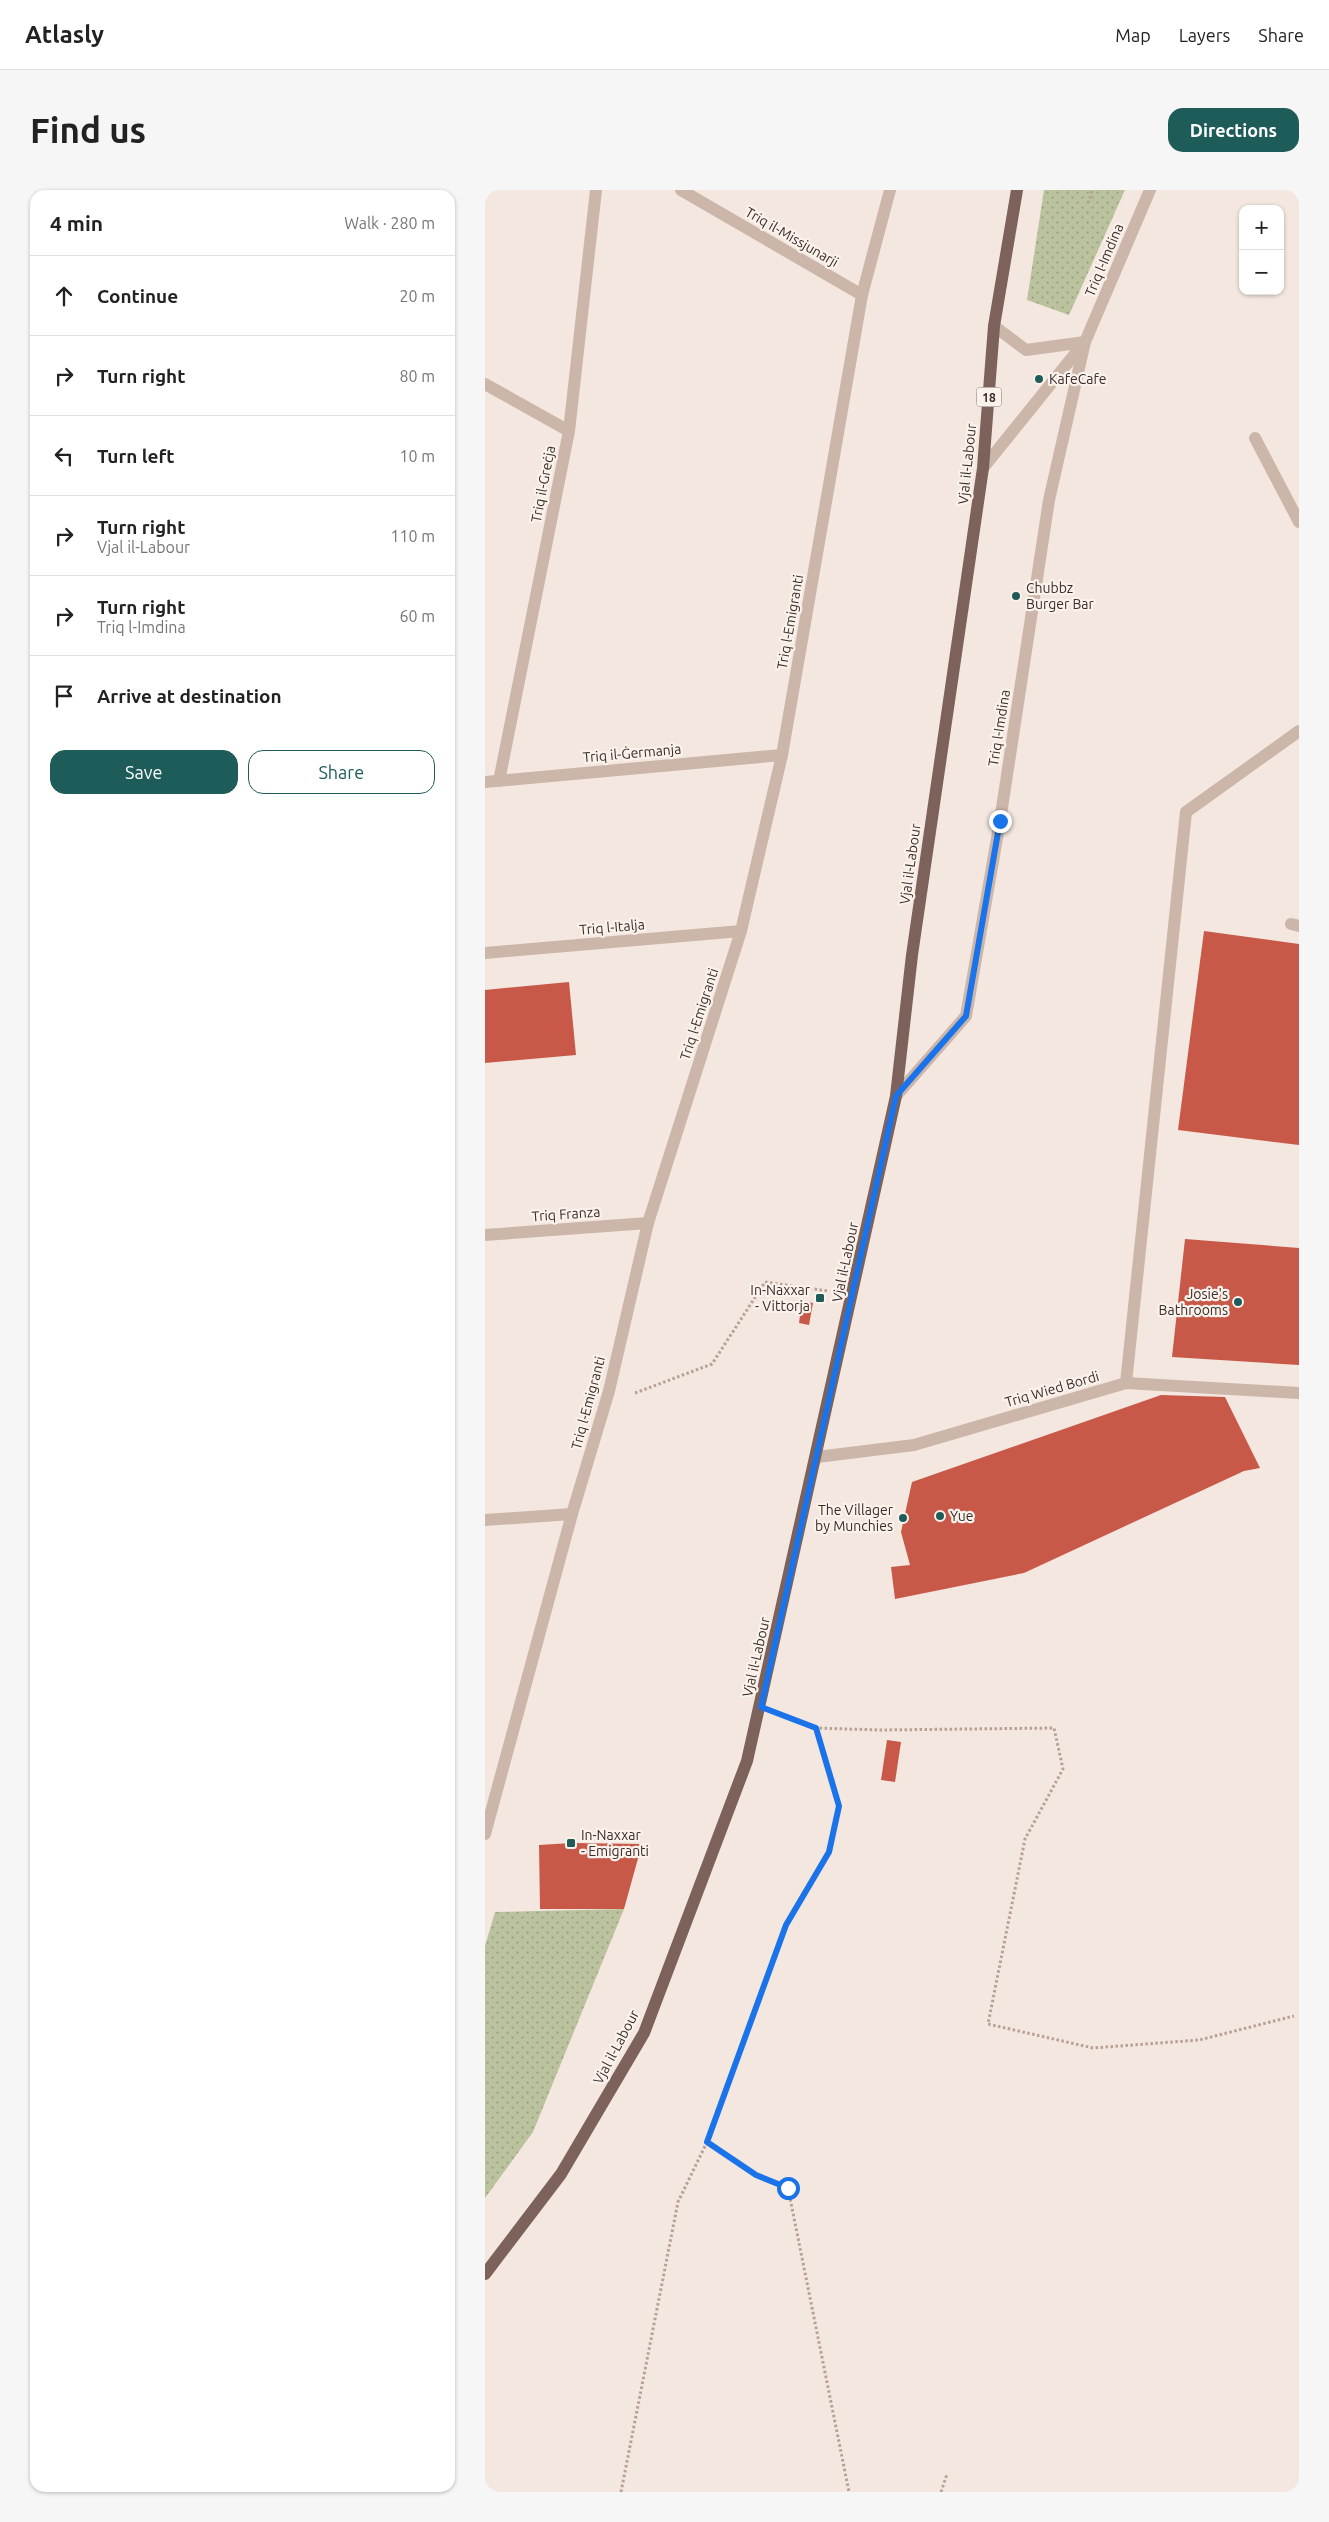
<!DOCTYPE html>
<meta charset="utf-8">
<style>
:root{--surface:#fff;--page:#f6f6f6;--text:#222;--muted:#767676;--line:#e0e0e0;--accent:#1e5c59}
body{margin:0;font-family:Ubuntu,sans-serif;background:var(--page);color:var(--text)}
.controls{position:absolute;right:15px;top:15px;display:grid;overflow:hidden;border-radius:10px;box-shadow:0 1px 4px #0004}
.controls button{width:45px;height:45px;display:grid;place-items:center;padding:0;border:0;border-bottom:1px solid var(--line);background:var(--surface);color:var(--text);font:25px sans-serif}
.stop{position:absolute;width:15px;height:15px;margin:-11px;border:4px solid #1a73e8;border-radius:50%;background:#fff}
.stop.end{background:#1a73e8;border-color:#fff;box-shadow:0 1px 5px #0008}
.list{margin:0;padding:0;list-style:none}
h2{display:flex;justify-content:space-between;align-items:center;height:65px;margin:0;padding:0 20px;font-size:21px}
h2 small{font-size:16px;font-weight:400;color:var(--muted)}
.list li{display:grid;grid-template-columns:32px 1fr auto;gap:15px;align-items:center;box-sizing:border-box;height:80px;padding:0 20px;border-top:1px solid var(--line)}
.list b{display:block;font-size:19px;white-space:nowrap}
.list p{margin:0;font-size:16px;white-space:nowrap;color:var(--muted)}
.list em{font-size:16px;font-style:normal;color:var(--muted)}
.actions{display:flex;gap:10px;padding:15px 20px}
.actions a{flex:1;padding:11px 0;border:1px solid var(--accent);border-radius:15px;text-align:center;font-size:18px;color:var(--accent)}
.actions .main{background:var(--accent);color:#fff}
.icon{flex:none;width:28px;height:28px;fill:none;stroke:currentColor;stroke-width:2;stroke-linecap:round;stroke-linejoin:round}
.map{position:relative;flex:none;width:814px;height:2302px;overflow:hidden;border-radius:15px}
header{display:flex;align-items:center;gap:30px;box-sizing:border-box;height:70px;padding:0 25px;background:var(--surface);border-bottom:1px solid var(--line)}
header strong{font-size:24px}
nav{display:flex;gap:28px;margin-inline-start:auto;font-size:18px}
.intro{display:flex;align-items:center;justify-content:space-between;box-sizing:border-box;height:120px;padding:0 30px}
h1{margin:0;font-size:35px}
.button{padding:12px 22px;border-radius:15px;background:var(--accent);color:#fff;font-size:18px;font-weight:700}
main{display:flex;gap:30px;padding:0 30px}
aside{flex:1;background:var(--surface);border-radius:15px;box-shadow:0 1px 4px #0004}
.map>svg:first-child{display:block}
.grass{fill:url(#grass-dots)}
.building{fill:#c85949}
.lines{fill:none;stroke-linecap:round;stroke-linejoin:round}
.path{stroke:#b8a094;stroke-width:3;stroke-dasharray:2.5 2.5;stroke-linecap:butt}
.lane{stroke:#ccb6aa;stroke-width:12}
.street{stroke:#ccb6aa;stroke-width:12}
.primary{stroke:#7c625b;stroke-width:12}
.route{stroke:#1a73e8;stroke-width:6}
.poi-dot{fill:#1e5c59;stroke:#fbf2ec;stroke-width:2}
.labels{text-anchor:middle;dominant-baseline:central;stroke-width:4.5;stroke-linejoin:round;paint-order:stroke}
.shield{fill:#fbf2ec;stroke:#746864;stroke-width:1}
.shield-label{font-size:12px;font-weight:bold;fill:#3a2d2a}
.street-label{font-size:14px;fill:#3a2d2a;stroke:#fbf2ec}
.poi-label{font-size:14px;fill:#3a2d2a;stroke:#fbf2ec;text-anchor:start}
</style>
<header>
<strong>Atlasly</strong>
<nav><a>Map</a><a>Layers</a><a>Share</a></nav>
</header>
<div class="intro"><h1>Find us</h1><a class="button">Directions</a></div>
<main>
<aside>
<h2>4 min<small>Walk · 280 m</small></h2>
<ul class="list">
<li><svg class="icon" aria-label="ahead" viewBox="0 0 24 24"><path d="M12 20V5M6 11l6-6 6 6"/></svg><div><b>Continue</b></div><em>20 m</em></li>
<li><svg class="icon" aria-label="right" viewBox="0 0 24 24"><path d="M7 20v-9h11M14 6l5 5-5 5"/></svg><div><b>Turn right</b></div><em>80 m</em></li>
<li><svg class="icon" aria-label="left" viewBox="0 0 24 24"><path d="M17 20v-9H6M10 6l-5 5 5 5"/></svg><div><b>Turn left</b></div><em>10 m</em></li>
<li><svg class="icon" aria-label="right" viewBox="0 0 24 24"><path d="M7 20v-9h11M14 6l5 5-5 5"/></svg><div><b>Turn right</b><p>Vjal il-Labour</p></div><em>110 m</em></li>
<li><svg class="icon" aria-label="right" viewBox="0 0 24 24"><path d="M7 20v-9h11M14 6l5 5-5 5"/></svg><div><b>Turn right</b><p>Triq l-Imdina</p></div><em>60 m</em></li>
<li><svg class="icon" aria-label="arrive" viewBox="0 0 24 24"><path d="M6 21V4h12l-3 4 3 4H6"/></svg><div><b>Arrive at destination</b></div></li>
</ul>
<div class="actions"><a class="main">Save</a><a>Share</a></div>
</aside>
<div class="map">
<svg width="814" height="2302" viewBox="0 0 814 2302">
<defs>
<pattern id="grass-dots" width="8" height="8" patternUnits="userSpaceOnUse" patternTransform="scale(1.25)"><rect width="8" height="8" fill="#bbc39e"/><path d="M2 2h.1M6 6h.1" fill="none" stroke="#999f81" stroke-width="1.8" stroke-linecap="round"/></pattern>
</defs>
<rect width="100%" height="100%" fill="#f3e7df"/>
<g class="grass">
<path d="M559,0H640L584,125L542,110Z"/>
<path d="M139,1719L48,1942L0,2008V1756L10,1722Z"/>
</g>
<g class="building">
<path d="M719,741L814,754V955L693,940Z"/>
<path d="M84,792L91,865L0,873V800Z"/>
<path d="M700,1049L814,1058V1175L687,1167Z"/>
<path d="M317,1111L328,1113L324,1135L314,1133Z"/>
<path d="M676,1205L740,1207L775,1278L759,1281L539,1383L410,1409L406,1377L425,1375L416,1342L427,1292Z"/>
<path d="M402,1550L416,1552L410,1592L396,1590Z"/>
<path d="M86,1653L157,1654L139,1719H55L54,1655Z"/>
</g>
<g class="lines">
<g class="path">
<path d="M603,13L607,0"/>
<path d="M150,1203L227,1174L280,1092L343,1101"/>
<path d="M297,1525L331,1538L395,1540L569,1538L578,1579L540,1649L503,1834L608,1858L714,1850L809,1826"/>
<path d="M222,1952L271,1985L303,1998L364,2302"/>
<path d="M136,2302L193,2012L222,1952L301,1735L344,1663L354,1616L331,1538"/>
<path d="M456,2302L462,2284"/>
</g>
<g class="lane">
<path d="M770,248L814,332"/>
<path d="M806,734L814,736"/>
<path d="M641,1193L701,622L814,541"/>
<path d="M332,1267L429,1255L641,1193L814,1203"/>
</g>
<g class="street">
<path d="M196,0L377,105"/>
<path d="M509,136L541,160L600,152"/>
<path d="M0,194L84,241"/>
<path d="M498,278L598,154"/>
<path d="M14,591L84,241L111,0"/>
<path d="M0,592L297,565"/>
<path d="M0,763L256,741"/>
<path d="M411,906L481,826L515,631L564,310L600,152L665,0"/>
<path d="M0,1045L163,1033"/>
<path d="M0,1330L87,1324"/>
<path d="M0,1644L87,1324L124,1201L163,1033L256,741L297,565L377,105L405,0"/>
</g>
<path class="primary" d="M0,2084L76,1984L159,1843L262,1571L411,906L427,765L498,278L509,136L532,0"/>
</g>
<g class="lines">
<path class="route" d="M303,1998L271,1985L222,1952L301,1735L344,1662L354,1616L331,1538L276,1517L411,906L481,826L515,631"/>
</g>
<g class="poi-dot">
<circle cx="554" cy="189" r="5"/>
<circle cx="531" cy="406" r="5"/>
<rect x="330" y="1103" width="10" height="10" rx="2.5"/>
<circle cx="753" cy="1112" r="5"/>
<circle cx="455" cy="1326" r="5"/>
<circle cx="418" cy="1328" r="5"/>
<rect x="81" y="1648" width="10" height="10" rx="2.5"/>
</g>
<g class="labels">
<rect class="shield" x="491.5" y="197.5" width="25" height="19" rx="4"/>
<g class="shield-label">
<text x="504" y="207">18</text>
</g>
<g class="street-label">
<text transform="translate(307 47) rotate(30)">Triq il-Missjunarji</text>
<text transform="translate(619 70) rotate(-67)">Triq l-Imdina</text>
<text transform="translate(482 274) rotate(-84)">Vjal il-Labour</text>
<text transform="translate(58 294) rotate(-79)">Triq il-Greċja</text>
<text transform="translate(305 432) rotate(-80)">Triq l-Emigranti</text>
<text transform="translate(514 538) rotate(-81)">Triq l-Imdina</text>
<text transform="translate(147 563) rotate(-5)">Triq il-Ġermanja</text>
<text transform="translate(425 674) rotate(-82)">Vjal il-Labour</text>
<text transform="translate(127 737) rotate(-5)">Triq l-Italja</text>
<text transform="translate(214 824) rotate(-72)">Triq l-Emigranti</text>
<text transform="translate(81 1024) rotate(-4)">Triq Franza</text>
<text transform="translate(360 1072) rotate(-78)">Vjal il-Labour</text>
<text transform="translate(567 1199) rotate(-16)">Triq Wied Bordi</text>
<text transform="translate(103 1213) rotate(-75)">Triq l-Emigranti</text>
<text transform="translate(271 1467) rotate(-77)">Vjal il-Labour</text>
<text transform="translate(131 1857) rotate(-62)">Vjal il-Labour</text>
</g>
<g class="poi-label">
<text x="564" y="189">KafeCafe</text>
<text x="541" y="398">Chubbz<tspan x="541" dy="16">Burger Bar</tspan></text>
<text x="325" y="1100" text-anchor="end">In-Naxxar<tspan x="325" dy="16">- Vittorja</tspan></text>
<text x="743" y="1104" text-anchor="end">Josie's<tspan x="743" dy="16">Bathrooms</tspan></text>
<text x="408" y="1320" text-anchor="end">The Villager<tspan x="408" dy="16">by Munchies</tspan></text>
<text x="465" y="1326">Yue</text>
<text x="96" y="1645">In-Naxxar<tspan x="96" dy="16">- Emigranti</tspan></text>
</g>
</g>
</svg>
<div class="controls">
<button>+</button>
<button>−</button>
</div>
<div class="stop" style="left:303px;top:1998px"></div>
<div class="stop end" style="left:515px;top:631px"></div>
</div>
</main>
